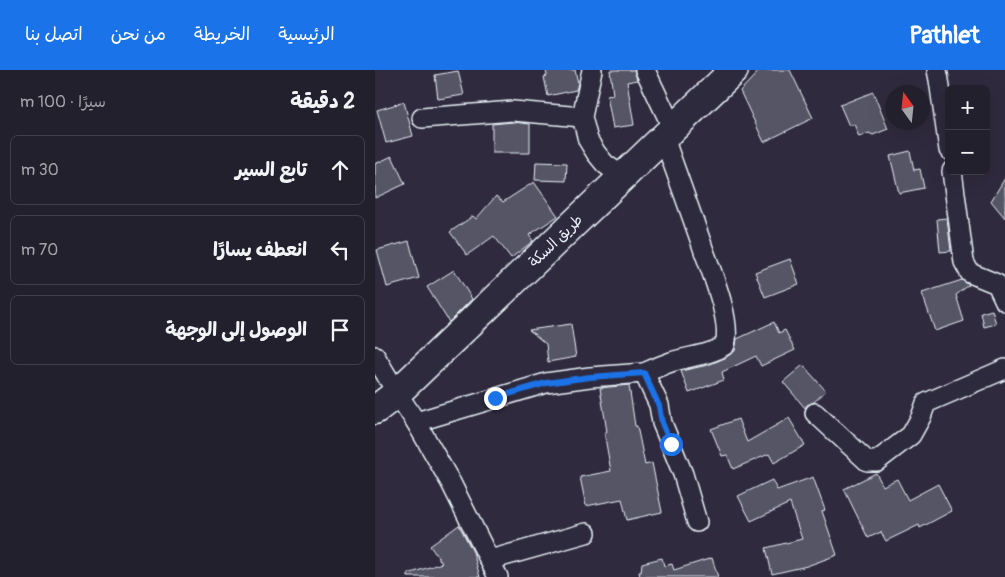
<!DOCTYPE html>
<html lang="ar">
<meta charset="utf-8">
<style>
:root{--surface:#23202e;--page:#2b2836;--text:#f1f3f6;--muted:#a3a3aa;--line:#403e4a;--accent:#1a73e8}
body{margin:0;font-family:Pangolin,"Playpen Sans Arabic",sans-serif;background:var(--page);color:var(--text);direction:rtl}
.controls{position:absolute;right:15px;top:15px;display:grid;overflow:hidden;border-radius:8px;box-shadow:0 5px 20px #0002}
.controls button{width:45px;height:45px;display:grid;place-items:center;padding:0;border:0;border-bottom:1px solid var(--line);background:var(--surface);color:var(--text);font:25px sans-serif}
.compass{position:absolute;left:510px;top:15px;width:45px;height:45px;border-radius:50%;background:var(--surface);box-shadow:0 5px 20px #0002;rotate:345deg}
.stop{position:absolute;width:15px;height:15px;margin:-11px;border:4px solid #1a73e8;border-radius:50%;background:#fff}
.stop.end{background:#1a73e8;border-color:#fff;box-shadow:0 1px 5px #0008}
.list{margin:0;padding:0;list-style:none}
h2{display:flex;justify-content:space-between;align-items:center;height:65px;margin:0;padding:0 20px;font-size:21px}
h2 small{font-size:16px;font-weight:400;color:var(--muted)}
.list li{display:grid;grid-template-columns:32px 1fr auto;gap:15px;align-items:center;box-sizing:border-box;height:70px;margin:0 10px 10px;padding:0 10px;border:1px solid var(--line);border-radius:8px}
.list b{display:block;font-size:19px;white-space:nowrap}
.list em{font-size:16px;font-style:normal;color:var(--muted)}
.icon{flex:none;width:28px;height:28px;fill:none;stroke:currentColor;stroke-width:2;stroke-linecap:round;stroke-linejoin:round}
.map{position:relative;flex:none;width:630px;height:507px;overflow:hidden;direction:ltr}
header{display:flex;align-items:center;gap:30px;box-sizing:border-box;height:70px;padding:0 25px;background:var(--accent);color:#fff}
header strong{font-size:24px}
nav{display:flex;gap:28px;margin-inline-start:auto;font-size:18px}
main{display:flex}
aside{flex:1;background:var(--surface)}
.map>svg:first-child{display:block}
.building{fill:#575565;stroke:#e8f1f8}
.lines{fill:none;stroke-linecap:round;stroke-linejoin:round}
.street-casing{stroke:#e8f1f8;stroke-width:22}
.primary-casing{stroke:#e8f1f8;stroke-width:31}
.street{stroke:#2f2a3d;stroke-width:19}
.primary{stroke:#2f2a3d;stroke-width:28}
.route{stroke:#1a73e8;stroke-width:6}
.labels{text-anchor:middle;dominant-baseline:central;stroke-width:4;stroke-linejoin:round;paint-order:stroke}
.street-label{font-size:15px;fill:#e8f1f8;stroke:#2f2a3d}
</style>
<header>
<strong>Pathlet</strong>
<nav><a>الرئيسية</a><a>الخريطة</a><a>من نحن</a><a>اتصل بنا</a></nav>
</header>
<main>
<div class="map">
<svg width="630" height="507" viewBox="0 0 630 507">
<rect width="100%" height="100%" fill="#2f2a3d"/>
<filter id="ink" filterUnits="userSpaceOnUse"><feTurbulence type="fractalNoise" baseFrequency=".02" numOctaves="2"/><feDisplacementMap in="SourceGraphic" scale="10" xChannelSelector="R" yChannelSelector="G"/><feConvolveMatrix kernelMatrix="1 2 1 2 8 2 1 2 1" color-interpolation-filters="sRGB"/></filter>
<g filter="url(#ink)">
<g class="building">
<path d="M171,0H200L203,13L201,20L173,26L169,7L172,6Z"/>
<path d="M235,0H259L262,10L252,12L259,55L238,58L232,26L238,25Z"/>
<path d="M385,0H415L438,48L389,72L365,21Z"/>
<path d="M83,1L89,25L63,29L60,5Z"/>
<path d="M498,22L513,59L498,65L494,63L484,67L479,54L474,56L465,35Z"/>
<path d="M29,32L38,66L11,73L2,40Z"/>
<path d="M138,52L155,54V83H117V54Z"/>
<path d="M535,81L539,100L545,99L549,118L524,123L515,86Z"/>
<path d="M17,86L30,114L0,128V94Z"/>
<path d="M161,92L192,93L191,111L160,110Z"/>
<path d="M630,108V148L616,131Z"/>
<path d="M159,112L183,146L154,165L158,171L136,188L119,166L92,185L75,162L98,146L101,149L121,126L128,132Z"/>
<path d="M572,148L576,181L565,182L562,149Z"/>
<path d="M34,171L44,208L12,217L2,180Z"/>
<path d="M415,189L424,214L390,227L380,202Z"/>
<path d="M79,200L97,229L74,252L52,217Z"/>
<path d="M587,210L594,215L581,225L589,251L560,261L547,223Z"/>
<path d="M617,240L621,254L609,257L606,243Z"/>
<path d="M399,252L404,263L410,260L420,280L386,296L381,286L347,302L349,310L314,323L306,301L333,295L350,288L360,281L362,269Z"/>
<path d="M196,254L201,287L173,292L171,274L154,260Z"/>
<path d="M428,295L451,321L439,332L432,335L430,338L408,312Z"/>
<path d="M254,315L260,356H262L270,395L277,393L287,442L252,450L247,429L211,436L205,407L236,401L229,362H232L225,318Z"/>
<path d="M414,348L430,375L399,393L394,384L358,399L352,385L347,386L336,359L363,349L372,372Z"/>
<path d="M501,403L508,416L522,409L533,430L563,414L577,441L545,458L544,455L511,471L506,462L493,468L469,419Z"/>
<path d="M438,407L450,440L447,441L462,485L432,496L397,504L391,478L427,469L415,433L376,451L363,426L397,410L402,420Z"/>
<path d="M84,455L98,482L105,507H33V504L67,493L55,476Z"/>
<path d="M287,488L289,496L297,494L299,500L337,488L343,507H265L264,502H266L267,493Z"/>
</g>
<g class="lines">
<defs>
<g id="street">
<path d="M217,0L207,47L213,70L221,83L230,94L248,107"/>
<path d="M270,0L298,59"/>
<path d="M562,0L564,10L574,80"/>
<path d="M47,48L138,41L207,47"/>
<path d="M577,101L589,192L595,203L622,214L630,231"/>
<path d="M0,286L22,323L41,352L76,413L123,507"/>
<path d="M269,303C278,299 287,295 296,292C314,286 334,286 350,275C357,252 337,203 329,181C316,143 302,105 289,68"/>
<path d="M440,343L492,391H502L536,365L546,347L551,333L630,299"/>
<path d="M41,352L171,313L215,307L269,303L284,335L287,353L308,404L322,452"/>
<path d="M115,490L211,463"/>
</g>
<path id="primary" d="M0,340L22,323L359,0"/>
</defs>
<use href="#street" class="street-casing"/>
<use href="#primary" class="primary-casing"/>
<use href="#street" class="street"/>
<use href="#primary" class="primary"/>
</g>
</g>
<g class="lines" filter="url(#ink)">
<path class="route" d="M120,328L171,313L215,307L269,303L284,336L287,353L296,374"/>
</g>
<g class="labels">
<g class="street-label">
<text transform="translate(181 171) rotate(-44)">طريق السكة</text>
</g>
</g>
</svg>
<div class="controls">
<button>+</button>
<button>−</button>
</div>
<svg class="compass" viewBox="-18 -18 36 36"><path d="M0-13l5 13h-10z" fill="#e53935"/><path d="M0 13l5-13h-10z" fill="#a3a3aa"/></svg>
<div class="stop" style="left:296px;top:374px"></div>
<div class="stop end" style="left:120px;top:328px"></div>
</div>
<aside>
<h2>2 دقيقة<small>سيرًا · 100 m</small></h2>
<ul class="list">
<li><svg class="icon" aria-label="ahead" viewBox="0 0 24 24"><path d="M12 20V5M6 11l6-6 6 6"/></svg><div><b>تابع السير</b></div><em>30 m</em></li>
<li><svg class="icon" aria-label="left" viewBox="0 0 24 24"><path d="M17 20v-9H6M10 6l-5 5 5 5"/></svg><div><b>انعطف يسارًا</b></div><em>70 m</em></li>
<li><svg class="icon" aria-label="arrive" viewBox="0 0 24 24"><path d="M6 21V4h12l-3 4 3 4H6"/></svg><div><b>الوصول إلى الوجهة</b></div></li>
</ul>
</aside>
</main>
